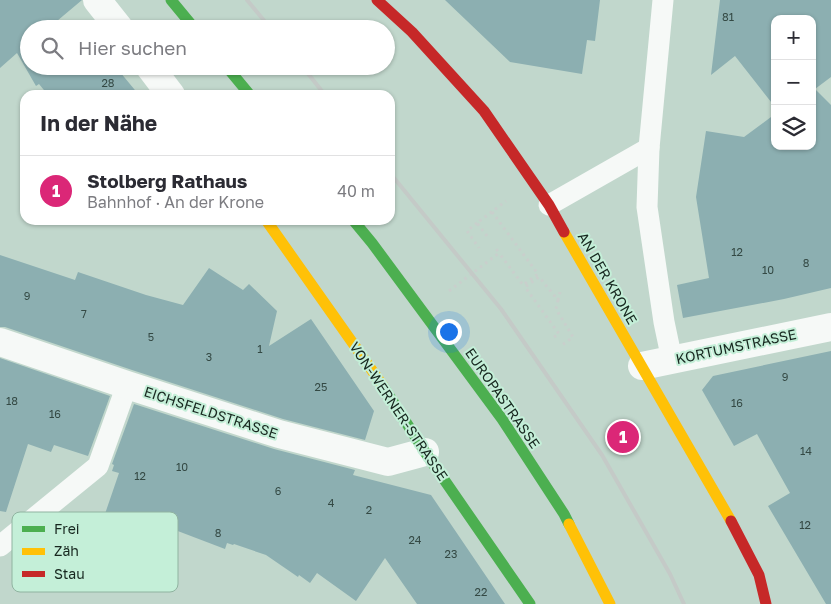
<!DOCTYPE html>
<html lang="de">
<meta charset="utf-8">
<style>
:root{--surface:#fff;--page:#f2f2f3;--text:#2b2b33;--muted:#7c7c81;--line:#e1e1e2;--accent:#db2777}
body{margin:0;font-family:"Golos Text",sans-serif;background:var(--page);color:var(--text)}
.controls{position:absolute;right:15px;top:15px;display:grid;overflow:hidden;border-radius:10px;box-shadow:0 1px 4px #0004}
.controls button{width:45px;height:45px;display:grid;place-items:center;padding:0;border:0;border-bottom:1px solid var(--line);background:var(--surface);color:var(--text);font:25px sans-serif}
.you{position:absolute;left:448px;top:331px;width:18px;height:18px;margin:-12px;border:4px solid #fff;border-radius:50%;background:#1a73e8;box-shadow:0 0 0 8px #1a73e833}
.badge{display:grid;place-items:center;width:32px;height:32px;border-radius:50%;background:var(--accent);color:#fff;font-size:16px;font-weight:700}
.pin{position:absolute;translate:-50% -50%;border:2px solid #fff;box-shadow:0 1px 5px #0006}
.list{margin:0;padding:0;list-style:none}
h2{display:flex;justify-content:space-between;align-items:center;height:65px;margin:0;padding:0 20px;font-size:21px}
h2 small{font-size:16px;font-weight:400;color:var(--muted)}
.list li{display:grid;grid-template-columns:32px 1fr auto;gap:15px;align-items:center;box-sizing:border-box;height:70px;padding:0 20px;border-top:1px solid var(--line)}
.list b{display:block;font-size:19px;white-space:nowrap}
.list p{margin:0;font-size:16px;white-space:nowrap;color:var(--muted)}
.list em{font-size:16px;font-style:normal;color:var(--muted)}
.icon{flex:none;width:28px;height:28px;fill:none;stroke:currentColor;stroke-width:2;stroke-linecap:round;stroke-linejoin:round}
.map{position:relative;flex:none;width:831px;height:604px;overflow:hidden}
.search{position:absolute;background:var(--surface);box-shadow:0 1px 4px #0004;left:20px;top:20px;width:375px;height:55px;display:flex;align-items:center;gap:12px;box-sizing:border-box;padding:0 18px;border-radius:28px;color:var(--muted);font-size:19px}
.panel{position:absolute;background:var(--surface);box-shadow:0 1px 4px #0004;left:20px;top:90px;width:375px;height:135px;border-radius:15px}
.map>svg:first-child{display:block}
.building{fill:#8cafb1}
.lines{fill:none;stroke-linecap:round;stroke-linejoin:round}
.path{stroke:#c9cfcc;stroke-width:3;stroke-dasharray:2.5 4;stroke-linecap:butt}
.lane{stroke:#f6f9f7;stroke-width:21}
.street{stroke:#f6f9f7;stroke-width:28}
.fast{stroke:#4caf50;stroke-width:11}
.slow{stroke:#ffc107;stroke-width:11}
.jam{stroke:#c62828;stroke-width:11}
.rail{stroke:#c4cac7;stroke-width:4}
.labels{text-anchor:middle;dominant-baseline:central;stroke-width:4;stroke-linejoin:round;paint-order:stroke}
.number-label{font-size:11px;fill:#344944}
.street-label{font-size:14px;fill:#17271f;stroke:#c4efd8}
.key{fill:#c4efd8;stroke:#90b3a0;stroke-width:1}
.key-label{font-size:14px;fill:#17271f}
</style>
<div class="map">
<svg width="831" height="604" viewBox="0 0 831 604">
<rect width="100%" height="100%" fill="#c1d7cc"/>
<g class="building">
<path d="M0,0H82L57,21L64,29H29V66H115L139,95H48L39,84L36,86L17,53L0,68Z"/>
<path d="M445,0H600L595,41L587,40L582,74L510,62Z"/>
<path d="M720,0H831V77L815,89L831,105V288L784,299L683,318L677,285L709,278L696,197L706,131L744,137L775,114V146H812V19H775V107L735,56L711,75Z"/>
<path d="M0,255L75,280L78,272L146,295L183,305L209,268L243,290L249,284L277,311L269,346L311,319L374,411L365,440L283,419L132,370L5,327H0Z"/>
<path d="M831,351V604H826L768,506L790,493L757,434L734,446L702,390L713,376Z"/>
<path d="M0,358L110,396L88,456L54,445L51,452L28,444L6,512L0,511Z"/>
<path d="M134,404L274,449L355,470L353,475L431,495L505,604H417L385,558L356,601L317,573L310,583L299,575L298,577L266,555L234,544L233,545L227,543L225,549L141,517L126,556L95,543L119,473L112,471L114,465L112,464Z"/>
</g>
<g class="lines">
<g class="path">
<path d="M492,212L538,274L523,285L499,253"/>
<path d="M477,223L467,231L479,248"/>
<path d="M487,236L477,223L506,201"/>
<path d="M449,291L499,253L494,246"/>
<path d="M558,300L556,309L573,337L561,346"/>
<path d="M554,337L559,334L525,287L539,277L558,300L560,292"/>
</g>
<g class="lane">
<path d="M663,0L649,148L647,207L664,322L672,360"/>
<path d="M549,205L649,148"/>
<path d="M0,546L98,466L127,385"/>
</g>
<g class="street">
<path d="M97,0L120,29"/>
<path d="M149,66L171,95"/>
<path d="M0,342L127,385L279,434L388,462L425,452"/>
<path d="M642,366L831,327"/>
</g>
<g class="fast">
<path d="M171,0L195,29"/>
<path d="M226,66L250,95"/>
<path d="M353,220L372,243L502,419L564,514L569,524"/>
<path d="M383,386L425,452L530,604"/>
</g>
<g class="slow">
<path d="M266,220L383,386"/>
<path d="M564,232L731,521"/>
<path d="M569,524L610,604"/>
</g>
<g class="jam">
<path d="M377,0L412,32L484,111L549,205L564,232"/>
<path d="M731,521L759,575L766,604"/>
</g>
<g class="rail">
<path d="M247,0L271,29"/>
<path d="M302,66L325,95"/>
<path d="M390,173L501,309L602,455L670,574L684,604"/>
</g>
</g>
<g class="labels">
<g class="number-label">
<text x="728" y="16">81</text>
<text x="108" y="82">28</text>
<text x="737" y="251">12</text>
<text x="806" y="262">8</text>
<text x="768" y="269">10</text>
<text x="27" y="295">9</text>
<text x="84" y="313">7</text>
<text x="151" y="336">5</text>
<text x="260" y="348">1</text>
<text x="209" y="356">3</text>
<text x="785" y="376">9</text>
<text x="321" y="386">25</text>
<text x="12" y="400">18</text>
<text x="737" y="402">16</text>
<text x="55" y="413">16</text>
<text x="806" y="450">14</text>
<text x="182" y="466">10</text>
<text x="140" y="475">12</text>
<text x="278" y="490">6</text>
<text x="331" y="502">4</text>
<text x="369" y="509">2</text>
<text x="805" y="524">12</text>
<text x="218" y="532">8</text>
<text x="415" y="539">24</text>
<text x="451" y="553">23</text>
<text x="481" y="591">22</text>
</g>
<g class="street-label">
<text transform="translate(608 278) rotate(60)">AN DER KRONE</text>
<text transform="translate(736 346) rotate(-12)">KORTUMSTRASSE</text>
<text transform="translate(503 398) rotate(55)">EUROPASTRASSE</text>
<text transform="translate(399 411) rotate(56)">VON-WERNER-STRASSE</text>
<text transform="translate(211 412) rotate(18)">EICHSFELDSTRASSE</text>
</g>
</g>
<rect x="12" y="512" width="166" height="80" rx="8" class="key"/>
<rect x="22" y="526" width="23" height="6" fill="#4caf50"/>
<rect x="22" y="548" width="23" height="7" fill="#ffc107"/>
<rect x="22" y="571" width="23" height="6" fill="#c62828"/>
<g class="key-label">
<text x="54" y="534">Frei</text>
<text x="54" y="556">Zäh</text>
<text x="54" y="579">Stau</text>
</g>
</svg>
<div class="controls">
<button>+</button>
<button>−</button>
<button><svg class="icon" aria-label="layers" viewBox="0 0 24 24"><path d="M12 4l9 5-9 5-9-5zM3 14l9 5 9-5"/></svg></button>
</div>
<div class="you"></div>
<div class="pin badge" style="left:623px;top:437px">1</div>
<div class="search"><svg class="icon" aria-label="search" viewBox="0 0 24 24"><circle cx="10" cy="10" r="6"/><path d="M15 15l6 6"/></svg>Hier suchen</div>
<section class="panel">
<h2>In der Nähe<small></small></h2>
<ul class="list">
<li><span class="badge">1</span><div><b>Stolberg Rathaus</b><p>Bahnhof · An der Krone</p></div><em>40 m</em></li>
</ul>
</section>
</div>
